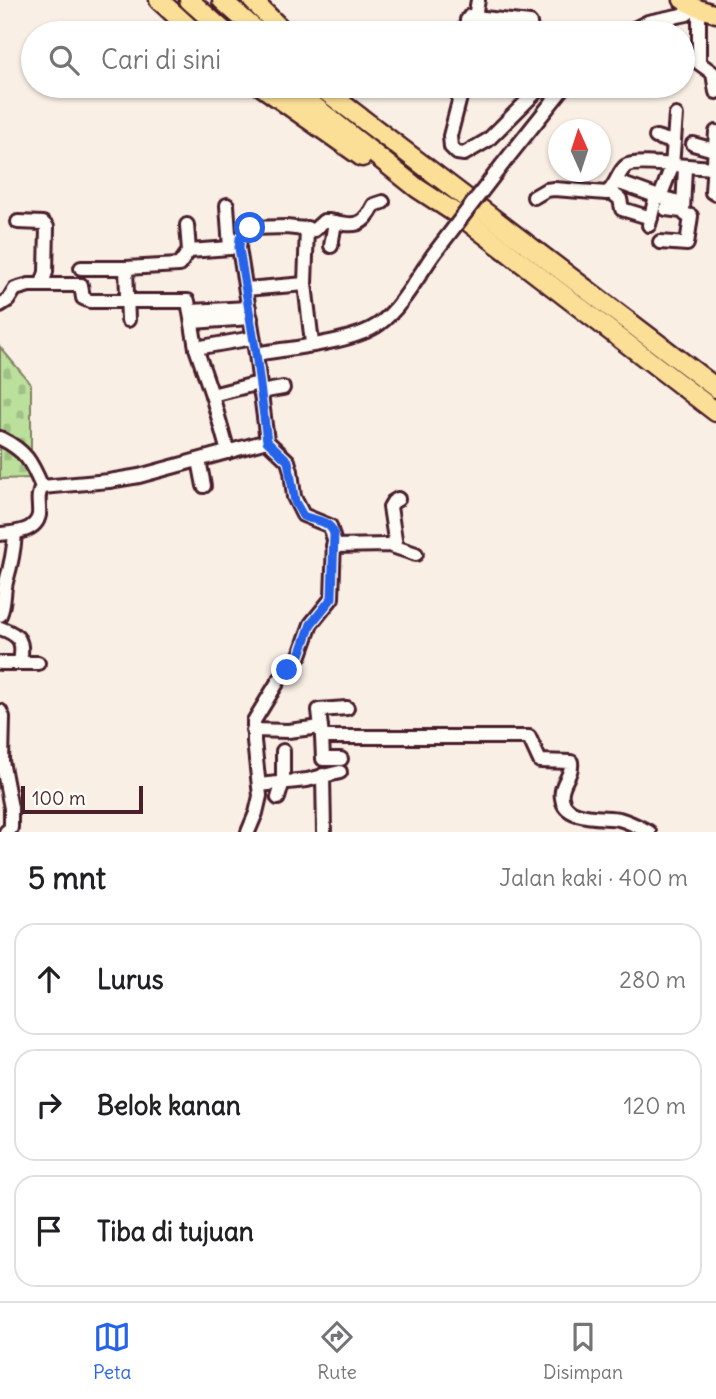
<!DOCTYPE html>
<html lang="id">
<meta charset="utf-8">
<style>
:root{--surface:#fff;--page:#f6f6f6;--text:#202124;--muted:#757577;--line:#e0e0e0;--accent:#2563eb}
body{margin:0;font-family:Delius,sans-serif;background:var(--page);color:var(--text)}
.compass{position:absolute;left:548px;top:119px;width:63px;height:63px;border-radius:50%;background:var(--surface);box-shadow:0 2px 5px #0004;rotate:357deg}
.scale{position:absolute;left:21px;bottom:18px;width:122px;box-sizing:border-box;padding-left:7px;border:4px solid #4a1f2b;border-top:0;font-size:19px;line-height:24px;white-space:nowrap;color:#4a1f2b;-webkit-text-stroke:5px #fdfcf7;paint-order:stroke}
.stop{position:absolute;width:21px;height:21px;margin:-16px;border:5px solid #2563eb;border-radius:50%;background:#fff}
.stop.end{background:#2563eb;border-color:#fff;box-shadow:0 2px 7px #0008}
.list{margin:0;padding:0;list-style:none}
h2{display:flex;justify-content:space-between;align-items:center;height:91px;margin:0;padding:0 28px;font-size:30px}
h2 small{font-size:23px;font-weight:400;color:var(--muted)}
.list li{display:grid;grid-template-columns:46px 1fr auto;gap:21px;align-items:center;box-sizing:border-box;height:112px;margin:0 14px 14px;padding:0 14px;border:2px solid var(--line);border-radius:21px}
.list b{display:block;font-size:26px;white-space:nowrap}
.list em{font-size:23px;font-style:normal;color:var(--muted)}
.icon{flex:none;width:38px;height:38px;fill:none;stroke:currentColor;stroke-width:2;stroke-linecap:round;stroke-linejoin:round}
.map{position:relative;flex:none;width:716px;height:832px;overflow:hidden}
.search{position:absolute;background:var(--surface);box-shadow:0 2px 5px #0004;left:21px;right:21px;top:21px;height:77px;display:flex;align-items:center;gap:18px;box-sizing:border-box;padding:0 24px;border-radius:38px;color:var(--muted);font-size:26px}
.sheet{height:469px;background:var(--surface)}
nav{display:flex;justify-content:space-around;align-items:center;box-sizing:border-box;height:98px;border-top:2px solid var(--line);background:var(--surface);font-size:19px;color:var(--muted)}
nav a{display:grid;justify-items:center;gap:4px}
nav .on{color:var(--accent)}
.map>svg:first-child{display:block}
.cemetery{fill:url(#cemetery-stones);stroke:#828063;stroke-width:2}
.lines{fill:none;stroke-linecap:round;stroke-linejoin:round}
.minor-casing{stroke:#4a1f2b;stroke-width:18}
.major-casing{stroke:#4a1f2b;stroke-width:21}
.highway-casing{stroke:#4a1f2b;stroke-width:23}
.minor{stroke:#fdfcf7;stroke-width:12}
.major{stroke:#fbdf96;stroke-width:16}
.highway{stroke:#fbdf96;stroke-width:18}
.minor-bridge-casing{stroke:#4a1f2b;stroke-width:18;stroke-linecap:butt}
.minor-bridge{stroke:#fdfcf7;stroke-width:12}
.route{stroke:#2563eb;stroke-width:9}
</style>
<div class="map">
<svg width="716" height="832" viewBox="0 0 716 832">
<defs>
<pattern id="cemetery-stones" width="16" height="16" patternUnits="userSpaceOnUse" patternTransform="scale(1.75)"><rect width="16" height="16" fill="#bae09b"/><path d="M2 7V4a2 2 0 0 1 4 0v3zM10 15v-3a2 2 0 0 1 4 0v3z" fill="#a1c086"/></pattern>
</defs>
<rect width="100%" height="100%" fill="#f9efe5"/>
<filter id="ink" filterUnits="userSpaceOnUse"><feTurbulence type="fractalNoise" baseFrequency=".0143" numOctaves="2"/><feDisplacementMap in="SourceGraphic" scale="14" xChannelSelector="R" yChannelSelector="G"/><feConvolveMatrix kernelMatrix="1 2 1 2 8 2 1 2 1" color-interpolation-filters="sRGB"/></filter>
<g filter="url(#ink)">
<path class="cemetery" d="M0,347L31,384V478L0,479Z"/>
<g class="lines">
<defs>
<g id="minor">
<path d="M699,9V63L713,73L716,92"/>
<path d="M475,17L530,23L531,33"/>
<path d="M466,33L467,20L470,16L475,17L478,0"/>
<path d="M611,33L631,31"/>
<path d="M626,33L648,22L687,14L695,7"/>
<path d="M463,86L450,136L451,147L457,153L464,154L488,140L542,86"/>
<path d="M676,115L672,166L660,197L683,203"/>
<path d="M716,132L712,192L716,194"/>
<path d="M656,137L673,142"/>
<path d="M693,144L714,150"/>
<path d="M502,165L565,86"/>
<path d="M617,182L656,196L649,225"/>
<path d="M610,191L620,199L622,209L651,218"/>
<path d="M534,197L546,190L554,189L607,193C616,186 618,172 626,166C636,159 699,168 716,168"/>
<path d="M227,205L230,248"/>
<path d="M683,210L685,167"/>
<path d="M18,222L43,223L47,227L46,272L42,284"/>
<path d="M307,228L305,284L312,343"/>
<path d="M240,238L239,248L256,354L267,441L288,461L291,471L294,497L303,515L330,526L334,540L332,598L311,624L300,655L279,680L254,721V741L260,796L256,813L248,832"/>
<path d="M660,242L687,244L691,216L686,215L682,211L666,209"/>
<path d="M331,246L335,222"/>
<path d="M189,251L230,248L250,228L286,227L314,230L324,221H328C352,225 362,230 374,205L383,202"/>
<path d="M81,268H126"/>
<path d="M246,289L305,284"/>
<path d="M0,305L8,300L15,289L29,285H81L83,298L90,301H188L196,348L212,395"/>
<path d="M191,311L249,308"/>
<path d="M128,320L126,268L179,265L189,251L187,225"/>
<path d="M192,322L251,318"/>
<path d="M196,348L253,338"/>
<path d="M256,354C289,348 353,343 379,324C401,308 417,278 433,255"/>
<path d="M260,392L283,388"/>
<path d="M0,438C26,451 31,461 42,487C36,497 40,504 39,515C36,532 13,533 0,534"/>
<path d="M228,452L212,395L259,383"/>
<path d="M199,460L204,486"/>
<path d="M42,487L109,481L139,476L267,441"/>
<path d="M333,546L389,545L416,554"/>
<path d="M396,546L390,507L393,502L398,499"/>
<path d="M0,615C5,604 3,594 6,582C11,565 14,551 15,533"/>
<path d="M0,628C20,635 24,641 20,662"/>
<path d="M0,663H38"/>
<path d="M347,708L319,710L322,737H529L540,761L571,762C573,776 559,784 562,798C565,821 602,816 619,819C630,822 639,827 649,832"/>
<path d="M0,711L3,717L2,761H0"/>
<path d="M253,730L288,731L321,727"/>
<path d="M322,737L323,759H341"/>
<path d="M2,761L11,808V828L6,832"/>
<path d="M323,775L324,832"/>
<path d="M259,785L307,780L340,772"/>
<path d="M278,798L283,781V751"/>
</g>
<path id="major" d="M682,0L695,7L716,14"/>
<g id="highway">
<path d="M159,0L195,33"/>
<path d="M189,0L226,33"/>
<path d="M222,0L259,33"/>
<path d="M252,0L285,33"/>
<path d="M261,86L362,157"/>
<path d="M289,86L417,188L466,220L716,412"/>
<path d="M319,86L716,388"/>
</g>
</defs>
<use href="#minor" class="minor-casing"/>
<use href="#major" class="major-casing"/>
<use href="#highway" class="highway-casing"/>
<use href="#minor" class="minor"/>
<use href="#major" class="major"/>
<use href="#highway" class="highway"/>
<defs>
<path id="minor-bridge" d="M433,255L502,165"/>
</defs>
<use href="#minor-bridge" class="minor-bridge-casing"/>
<use href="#minor-bridge" class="minor-bridge"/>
</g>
</g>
<g class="lines" filter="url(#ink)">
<path class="route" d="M250,228L240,238L239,248L256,354L267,441L288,461L295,502L303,516C315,521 330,520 334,534L332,598L311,624L300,655L287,670"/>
</g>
</svg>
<svg class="compass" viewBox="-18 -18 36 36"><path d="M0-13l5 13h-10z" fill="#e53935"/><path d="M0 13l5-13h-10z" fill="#757577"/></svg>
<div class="scale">100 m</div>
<div class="stop" style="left:250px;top:228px"></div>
<div class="stop end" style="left:287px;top:670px"></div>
<div class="search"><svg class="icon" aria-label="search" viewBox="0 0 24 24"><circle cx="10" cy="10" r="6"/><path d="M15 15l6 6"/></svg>Cari di sini</div>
</div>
<section class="sheet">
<h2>5 mnt<small>Jalan kaki · 400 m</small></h2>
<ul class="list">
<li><svg class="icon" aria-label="ahead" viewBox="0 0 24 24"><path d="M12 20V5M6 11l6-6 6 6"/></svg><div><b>Lurus</b></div><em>280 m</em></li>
<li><svg class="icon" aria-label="right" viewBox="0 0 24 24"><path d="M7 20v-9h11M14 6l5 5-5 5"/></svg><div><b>Belok kanan</b></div><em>120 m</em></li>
<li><svg class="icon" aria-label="arrive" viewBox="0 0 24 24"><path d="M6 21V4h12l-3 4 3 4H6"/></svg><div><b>Tiba di tujuan</b></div></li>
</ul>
</section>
<nav>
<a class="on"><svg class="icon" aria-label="map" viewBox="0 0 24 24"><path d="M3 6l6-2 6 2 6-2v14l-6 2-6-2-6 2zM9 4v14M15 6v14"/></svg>Peta</a>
<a><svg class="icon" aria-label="directions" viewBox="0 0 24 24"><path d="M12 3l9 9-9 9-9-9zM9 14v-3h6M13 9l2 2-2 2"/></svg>Rute</a>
<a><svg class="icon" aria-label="saved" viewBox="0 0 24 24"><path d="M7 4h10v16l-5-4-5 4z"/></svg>Disimpan</a>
</nav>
